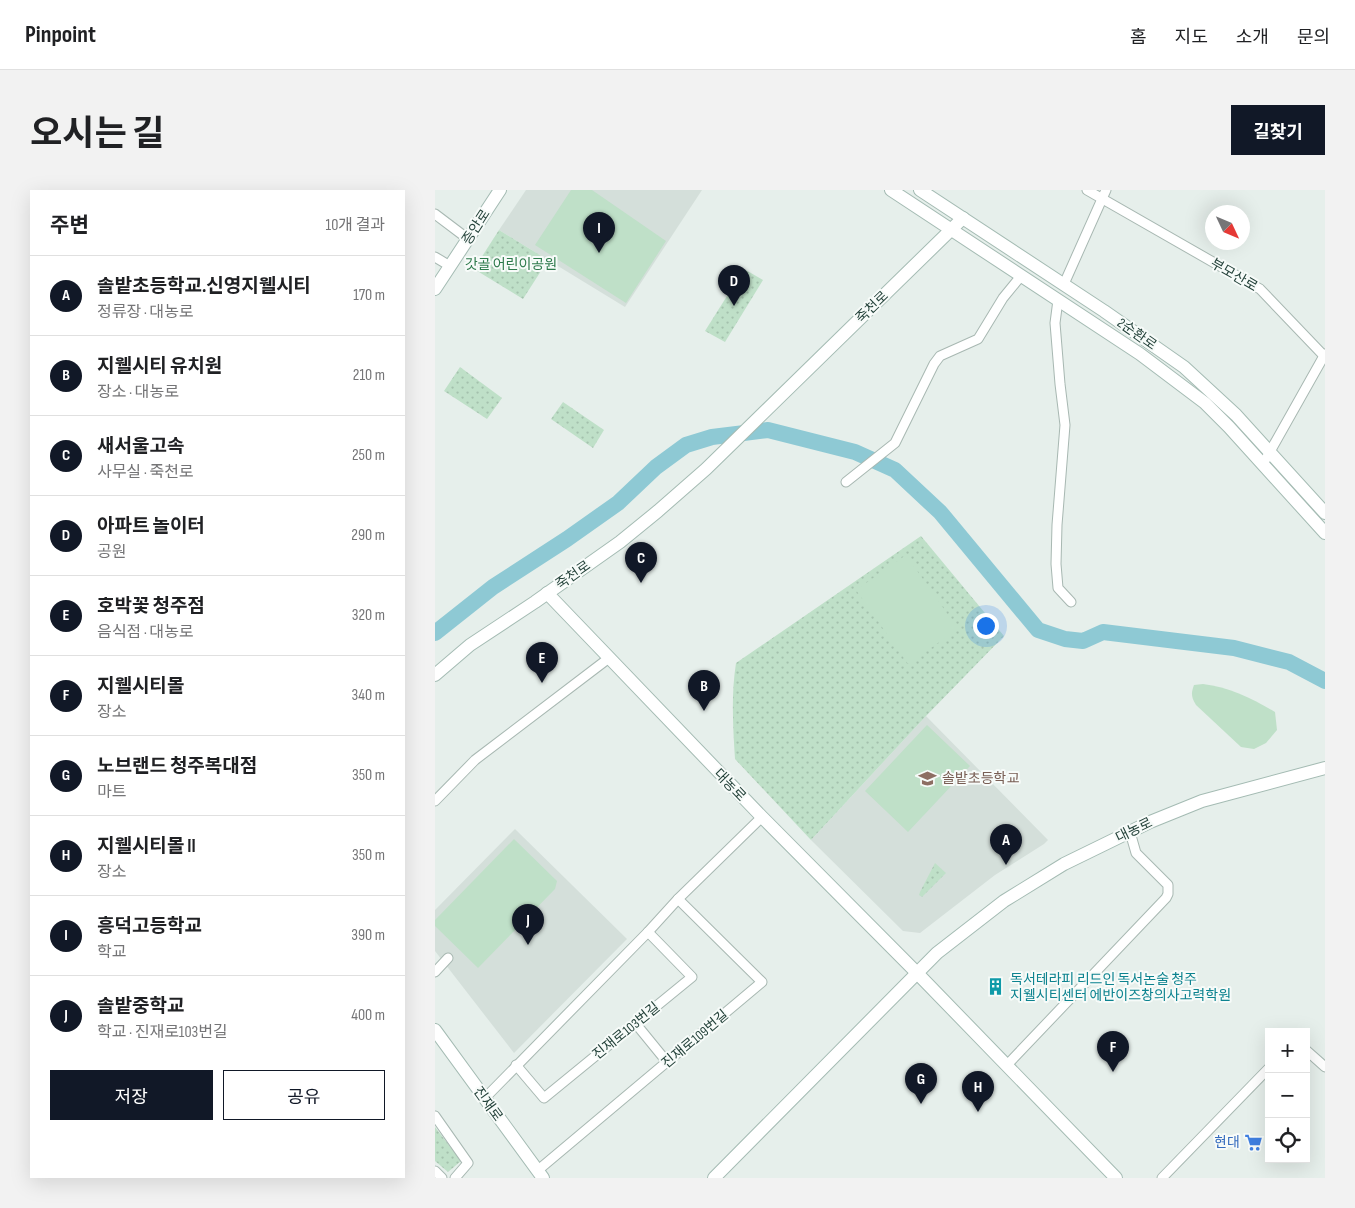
<!DOCTYPE html>
<html lang="ko">
<meta charset="utf-8">
<style>
:root{--surface:#fff;--page:#f2f2f2;--text:#202124;--muted:#757577;--line:#e0e0e0;--accent:#111827}
body{margin:0;font-family:"Sofia Sans Condensed","Noto Sans KR",sans-serif;background:var(--page);color:var(--text)}
.controls{position:absolute;right:15px;bottom:15px;display:grid;overflow:hidden;border-radius:0px;box-shadow:0 5px 20px #0002}
.controls button{width:45px;height:45px;display:grid;place-items:center;padding:0;border:0;border-bottom:1px solid var(--line);background:var(--surface);color:var(--text);font:25px sans-serif}
.compass{position:absolute;left:770px;top:15px;width:45px;height:45px;border-radius:50%;background:var(--surface);box-shadow:0 5px 20px #0002;rotate:134deg}
.you{position:absolute;left:550px;top:435px;width:18px;height:18px;margin:-12px;border:4px solid #fff;border-radius:50%;background:#1a73e8;box-shadow:0 0 0 8px #1a73e833}
.badge{display:grid;place-items:center;width:32px;height:32px;border-radius:50%;background:var(--accent);color:#fff;font-size:16px;font-weight:700}
.pin{position:absolute;translate:-50% -41px;filter:drop-shadow(0 1px 2px #0008)}
.pin::after{content:'';position:absolute;top:26px;width:18px;height:15px;background:inherit;clip-path:polygon(0 0,100% 0,50% 100%)}
.list{margin:0;padding:0;list-style:none}
h2{display:flex;justify-content:space-between;align-items:center;height:65px;margin:0;padding:0 20px;font-size:21px}
h2 small{font-size:16px;font-weight:400;color:var(--muted)}
.list li{display:grid;grid-template-columns:32px 1fr auto;gap:15px;align-items:center;box-sizing:border-box;height:80px;padding:0 20px;border-top:1px solid var(--line)}
.list b{display:block;font-size:19px;white-space:nowrap}
.list p{margin:0;font-size:16px;white-space:nowrap;color:var(--muted)}
.list em{font-size:16px;font-style:normal;color:var(--muted)}
.actions{display:flex;gap:10px;padding:15px 20px}
.actions a{flex:1;padding:11px 0;border:1px solid var(--accent);border-radius:0px;text-align:center;font-size:18px;color:var(--accent)}
.actions .main{background:var(--accent);color:#fff}
.icon{flex:none;width:28px;height:28px;fill:none;stroke:currentColor;stroke-width:2;stroke-linecap:round;stroke-linejoin:round}
.map{position:relative;flex:none;width:890px;height:988px;overflow:hidden;border-radius:0px}
header{display:flex;align-items:center;gap:30px;box-sizing:border-box;height:70px;padding:0 25px;background:var(--surface);border-bottom:1px solid var(--line)}
header strong{font-size:24px}
nav{display:flex;gap:28px;margin-inline-start:auto;font-size:18px}
.intro{display:flex;align-items:center;justify-content:space-between;box-sizing:border-box;height:120px;padding:0 30px}
h1{margin:0;font-size:35px}
.button{padding:12px 22px;border-radius:0px;background:var(--accent);color:#fff;font-size:18px;font-weight:700}
main{display:flex;gap:30px;padding:0 30px}
aside{flex:1;background:var(--surface);border-radius:0px;box-shadow:0 5px 20px #0002}
.map>svg:first-child{display:block}
.built{fill:#d4dfda}
.grass{fill:url(#grass-dots)}
.garden{fill:#bfe0c8}
.lines{fill:none;stroke-linecap:round;stroke-linejoin:round}
.river{stroke:#8ec9d4;stroke-width:16}
.street-casing{stroke:#a8b8b2;stroke-width:11}
.secondary-casing{stroke:#a4bbb3;stroke-width:14}
.street{stroke:#fff;stroke-width:9}
.secondary{stroke:#fff;stroke-width:12}
.labels{text-anchor:middle;dominant-baseline:central;stroke-width:4;stroke-linejoin:round;paint-order:stroke}
.street-label{font-size:14px;fill:#24423a;stroke:#f7fbf9}
.park-label{font-size:14px;fill:#2d7a4b;stroke:#f7fbf9}
.education-label{font-size:14px;fill:#785e54;stroke:#f7fbf9;text-anchor:start}
.culture-label{font-size:14px;fill:#0d838f;stroke:#f7fbf9;text-anchor:start}
.shop-label{font-size:14px;fill:#366cbe;stroke:#f7fbf9;text-anchor:end}
</style>
<header>
<strong>Pinpoint</strong>
<nav><a>홈</a><a>지도</a><a>소개</a><a>문의</a></nav>
</header>
<div class="intro"><h1>오시는 길</h1><a class="button">길찾기</a></div>
<main>
<aside>
<h2>주변<small>10개 결과</small></h2>
<ul class="list">
<li><span class="badge">A</span><div><b>솔밭초등학교.신영지웰시티</b><p>정류장 · 대농로</p></div><em>170 m</em></li>
<li><span class="badge">B</span><div><b>지웰시티 유치원</b><p>장소 · 대농로</p></div><em>210 m</em></li>
<li><span class="badge">C</span><div><b>새서울고속</b><p>사무실 · 죽천로</p></div><em>250 m</em></li>
<li><span class="badge">D</span><div><b>아파트 놀이터</b><p>공원</p></div><em>290 m</em></li>
<li><span class="badge">E</span><div><b>호박꽃 청주점</b><p>음식점 · 대농로</p></div><em>320 m</em></li>
<li><span class="badge">F</span><div><b>지웰시티몰</b><p>장소</p></div><em>340 m</em></li>
<li><span class="badge">G</span><div><b>노브랜드 청주복대점</b><p>마트</p></div><em>350 m</em></li>
<li><span class="badge">H</span><div><b>지웰시티몰 II</b><p>장소</p></div><em>350 m</em></li>
<li><span class="badge">I</span><div><b>흥덕고등학교</b><p>학교</p></div><em>390 m</em></li>
<li><span class="badge">J</span><div><b>솔밭중학교</b><p>학교 · 진재로103번길</p></div><em>400 m</em></li>
</ul>
<div class="actions"><a class="main">저장</a><a>공유</a></div>
</aside>
<div class="map">
<svg width="890" height="988" viewBox="0 0 890 988">
<defs>
<pattern id="grass-dots" width="8" height="8" patternUnits="userSpaceOnUse" patternTransform="scale(1.25)"><rect width="8" height="8" fill="#bfe0c8"/><path d="M2 2h.1M6 6h.1" fill="none" stroke="#a4c1ad" stroke-width="1.8" stroke-linecap="round"/></pattern>
</defs>
<rect width="100%" height="100%" fill="#e6efeb"/>
<g class="built">
<path d="M91,0H267L190,117L64,40Z"/>
<path d="M491,526L613,650L609,654L560,685L485,743L468,741L376,650Z"/>
<path d="M80,639L192,749L79,863L0,761V720Z"/>
</g>
<g class="grass">
<path d="M64,40L113,70L88,109L39,79Z"/>
<path d="M309,79L328,90L290,152L270,141Z"/>
<path d="M25,177L67,208L52,229L9,201Z"/>
<path d="M128,212L169,240L158,258L116,229Z"/>
<path d="M486,346L569,446L491,526L376,650L300,569C298,537 296,505 301,473Z"/>
<path d="M500,673L511,683L487,707L484,705L485,702Z"/>
<path d="M0,937L26,971L13,982L0,971Z"/>
</g>
<g class="garden">
<path d="M136,0H157L231,51L191,113L100,55Z"/>
<path d="M471,365L523,439L473,474L421,400Z"/>
<path d="M768,494C794,497 818,509 840,522L842,540L831,553L819,559L806,557L761,515C756,507 756,503 759,495Z"/>
<path d="M492,535L535,576L473,642L430,601Z"/>
<path d="M79,649L122,691L120,699L43,778L0,736V730Z"/>
</g>
<g class="lines">
<path class="river" d="M0,443L58,397L132,349L183,313L221,277L251,255L277,247L333,240L420,262L460,280L505,322L603,440L630,449L648,451L668,442L799,458L854,472L890,491"/>
<defs>
<g id="street">
<path d="M652,0L825,99L889,166"/>
<path d="M0,24L33,49"/>
<path d="M0,67L15,76"/>
<path d="M629,94L671,0"/>
<path d="M623,110L620,133L625,194L630,235L622,335L621,374L623,398L636,412"/>
<path d="M828,274L890,164"/>
<path d="M411,292L460,253L499,174L505,166L543,149L568,108L586,86"/>
<path d="M0,611L40,570L174,468"/>
<path d="M0,782L13,768"/>
<path d="M201,834L232,872"/>
<path d="M871,860L890,877"/>
<path d="M81,875L109,908L257,787L213,742"/>
<path d="M572,875L731,708L733,704V695L701,663L695,642"/>
<path d="M49,909L213,742L243,709L327,627"/>
<path d="M0,926L33,973L20,988"/>
<path d="M0,981L7,988"/>
<path d="M102,981L327,792L243,709"/>
<path d="M727,988L834,878"/>
</g>
<g id="secondary">
<path d="M456,0L705,164L770,213L794,237L890,343"/>
<path d="M485,0L669,121L749,177L801,225L890,323"/>
<path d="M0,99L65,0"/>
<path d="M112,403L327,627L482,783L681,988"/>
<path d="M0,485L35,455L100,412L185,352L223,321L271,279L528,28"/>
<path d="M0,840L108,988"/>
<path d="M279,988L502,763L569,711L629,674L715,632L767,611L890,578"/>
</g>
</defs>
<use href="#street" class="street-casing"/>
<use href="#secondary" class="secondary-casing"/>
<use href="#street" class="street"/>
<use href="#secondary" class="secondary"/>
</g>
<defs>
<symbol id="school-bare" viewBox="-9 -9 18 18"><path d="M0-5L7-2L0 1L-7-2ZM-4 1L0 2.5L4 1V4Q0 6-4 4Z" fill="#8d6e63" stroke="#f7fbf9" stroke-width="2.5" paint-order="stroke"/></symbol>
<symbol id="building-bare" viewBox="-9 -9 18 18"><path d="M-4-6H4V6H1V3H-1V6H-4ZM-2.5-4.3h1.7v1.8h-1.7ZM.8-4.3h1.7v1.8H.8ZM-2.5-1h1.7V.8h-1.7ZM.8-1h1.7V.8H.8Z" fill="#0f9aa8" stroke="#f7fbf9" stroke-width="2.5" paint-order="stroke"/></symbol>
<symbol id="supermarket-bare" viewBox="-9 -9 18 18"><path d="M-6-5.5h2.5l.6 2H6L4.5 2H-2.5L-4.4-4H-6ZM-1.5 3.2a1.3 1.3 0 1 0 .1 0ZM3 3.2a1.3 1.3 0 1 0 .1 0Z" fill="#3f7fe0" stroke="#f7fbf9" stroke-width="2.5" paint-order="stroke"/></symbol>
</defs>
<g fill-rule="evenodd">
<use href="#school-bare" x="480" y="576" width="25" height="25"/>
<use href="#building-bare" x="548" y="784" width="25" height="25"/>
<use href="#supermarket-bare" x="806" y="940" width="25" height="25"/>
</g>
<g class="labels">
<g class="street-label">
<text transform="translate(41 37) rotate(-57)">증안로</text>
<text transform="translate(799 85) rotate(30)">부모산로</text>
<text transform="translate(437 117) rotate(-44)">죽천로</text>
<text transform="translate(702 144) rotate(35)">2순환로</text>
<text transform="translate(138 385) rotate(-35)">죽천로</text>
<text transform="translate(295 595) rotate(46)">대농로</text>
<text transform="translate(699 640) rotate(-26)">대농로</text>
<text transform="translate(191 841) rotate(-39)">진재로103번길</text>
<text transform="translate(260 849) rotate(-40)">진재로109번길</text>
<text transform="translate(53 914) rotate(54)">진재로</text>
</g>
<g class="park-label">
<text x="76" y="74">갓골 어린이공원</text>
</g>
<g class="education-label">
<text x="507" y="588">솔밭초등학교</text>
</g>
<g class="culture-label">
<text x="575" y="789">독서테라피 리드인 독서논술 청주<tspan x="575" dy="16">지웰시티센터 에반이즈창의사고력학원</tspan></text>
</g>
<g class="shop-label">
<text x="805" y="952">현대</text>
</g>
</g>
</svg>
<div class="controls">
<button>+</button>
<button>−</button>
<button><svg class="icon" aria-label="locate" viewBox="0 0 24 24"><circle cx="12" cy="12" r="6"/><path d="M12 2v4M12 18v4M2 12h4M18 12h4"/></svg></button>
</div>
<svg class="compass" viewBox="-18 -18 36 36"><path d="M0-13l5 13h-10z" fill="#e53935"/><path d="M0 13l5-13h-10z" fill="#757577"/></svg>
<div class="you"></div>
<div class="pin badge" style="left:571px;top:675px">A</div>
<div class="pin badge" style="left:269px;top:521px">B</div>
<div class="pin badge" style="left:206px;top:393px">C</div>
<div class="pin badge" style="left:299px;top:116px">D</div>
<div class="pin badge" style="left:107px;top:493px">E</div>
<div class="pin badge" style="left:678px;top:882px">F</div>
<div class="pin badge" style="left:486px;top:914px">G</div>
<div class="pin badge" style="left:543px;top:922px">H</div>
<div class="pin badge" style="left:164px;top:63px">I</div>
<div class="pin badge" style="left:93px;top:755px">J</div>
</div>
</main>
